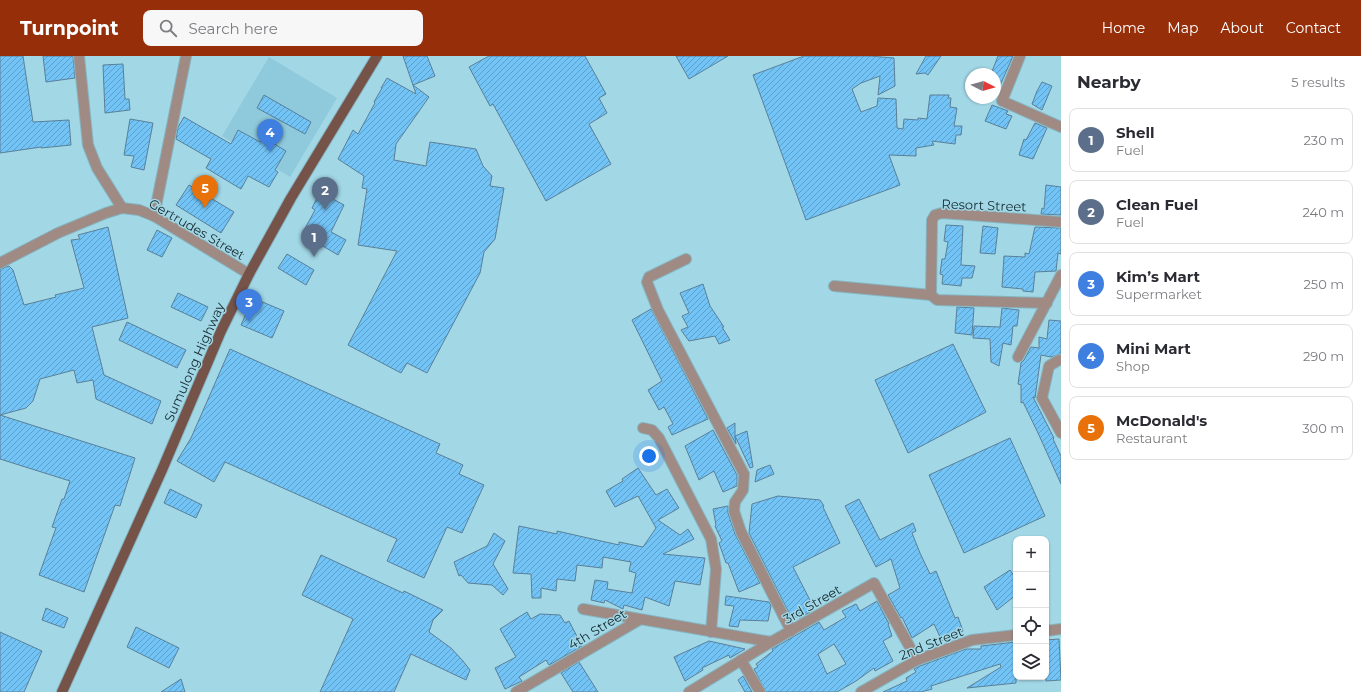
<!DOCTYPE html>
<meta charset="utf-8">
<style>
:root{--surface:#fff;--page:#f7f7f7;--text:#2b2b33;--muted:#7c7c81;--line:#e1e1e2;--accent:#952e09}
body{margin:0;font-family:Montserrat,sans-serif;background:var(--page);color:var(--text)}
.controls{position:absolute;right:12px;bottom:12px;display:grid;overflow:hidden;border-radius:8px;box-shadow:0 1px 3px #0004}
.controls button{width:36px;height:36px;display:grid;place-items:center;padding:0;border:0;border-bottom:1px solid var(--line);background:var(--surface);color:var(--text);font:20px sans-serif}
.compass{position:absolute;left:965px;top:12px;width:36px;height:36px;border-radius:50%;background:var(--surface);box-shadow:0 1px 3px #0004;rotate:96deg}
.you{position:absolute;left:649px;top:400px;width:14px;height:14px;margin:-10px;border:3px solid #fff;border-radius:50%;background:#1a73e8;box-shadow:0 0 0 6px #1a73e833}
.badge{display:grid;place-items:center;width:26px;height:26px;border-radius:50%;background:var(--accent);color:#fff;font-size:13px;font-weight:700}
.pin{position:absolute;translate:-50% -33px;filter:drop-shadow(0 1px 2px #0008)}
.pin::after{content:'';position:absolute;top:21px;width:14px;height:12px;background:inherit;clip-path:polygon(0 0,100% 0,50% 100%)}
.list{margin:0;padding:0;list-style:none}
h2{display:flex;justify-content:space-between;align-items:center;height:52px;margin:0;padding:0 16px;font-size:17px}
h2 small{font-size:13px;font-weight:400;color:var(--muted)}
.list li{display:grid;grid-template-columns:26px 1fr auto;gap:12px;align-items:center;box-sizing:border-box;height:64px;margin:0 8px 8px;padding:0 8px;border:1px solid var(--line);border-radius:8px}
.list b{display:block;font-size:15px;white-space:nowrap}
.list p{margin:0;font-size:13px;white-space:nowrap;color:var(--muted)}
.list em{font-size:13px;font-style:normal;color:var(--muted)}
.icon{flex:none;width:22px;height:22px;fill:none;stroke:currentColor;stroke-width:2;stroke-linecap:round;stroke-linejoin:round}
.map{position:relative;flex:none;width:1061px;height:636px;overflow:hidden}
header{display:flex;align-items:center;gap:24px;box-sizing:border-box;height:56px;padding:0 20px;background:var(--accent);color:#fff}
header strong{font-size:19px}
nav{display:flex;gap:22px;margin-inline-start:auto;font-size:14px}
.search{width:280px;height:36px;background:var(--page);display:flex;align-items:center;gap:10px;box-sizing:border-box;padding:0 14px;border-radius:8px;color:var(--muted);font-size:15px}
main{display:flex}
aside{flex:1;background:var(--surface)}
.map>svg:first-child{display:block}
.built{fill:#8ecadc}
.building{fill:url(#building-hatch);stroke:#598099;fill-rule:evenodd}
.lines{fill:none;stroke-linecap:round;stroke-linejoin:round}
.minor-casing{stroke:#86b5c2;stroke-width:12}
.tertiary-casing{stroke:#86b5c2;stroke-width:12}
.primary-casing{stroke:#86b5c2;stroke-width:12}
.minor{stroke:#9f8b84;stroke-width:10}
.tertiary{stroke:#9f8b84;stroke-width:10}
.primary{stroke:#765349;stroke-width:10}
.labels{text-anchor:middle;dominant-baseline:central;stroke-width:3;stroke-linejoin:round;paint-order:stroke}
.street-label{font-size:13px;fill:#162b30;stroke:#a2d7e6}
</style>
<header>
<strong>Turnpoint</strong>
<div class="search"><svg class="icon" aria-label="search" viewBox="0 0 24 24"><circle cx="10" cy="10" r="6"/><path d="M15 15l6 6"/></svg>Search here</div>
<nav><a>Home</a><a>Map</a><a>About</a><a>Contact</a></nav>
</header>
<main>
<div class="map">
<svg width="1061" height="636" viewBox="0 0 1061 636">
<defs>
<pattern id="building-hatch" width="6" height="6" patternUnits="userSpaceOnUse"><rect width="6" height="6" fill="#72c3f6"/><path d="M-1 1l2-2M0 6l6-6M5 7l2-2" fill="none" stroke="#5d9fc8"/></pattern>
</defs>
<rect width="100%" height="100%" fill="#a2d7e6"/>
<path class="built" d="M269,1L337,42L290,121L222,80Z"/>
<g class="building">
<path d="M0,0H23L33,66L69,64L71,89L41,92V91L0,97Z"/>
<path d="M43,0H73L75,22L46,26Z"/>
<path d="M403,0H427L435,20L413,29L429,41L396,88L394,104L426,110L430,86L476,93L483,110L492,120L490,130L504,132L495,183L484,196L480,217L427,317L407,307L401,317L348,289L397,195L358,189L367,133L362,132L364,120L338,103L353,74L358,78L375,47L374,46L382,32H381L387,22L416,38Z"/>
<path d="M489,0H585L606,38L599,42L607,57L589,68L611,108L546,145L493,48L490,50L469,11Z"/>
<path d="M676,0H728L689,23Z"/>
<path d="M804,0H870L894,2L895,30L878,39L880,20L861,27L852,33L861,56L877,50L878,42L896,43L897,72L903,73L904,63L918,64V62L927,63L930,39H949L948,42H951L950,51L957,52L954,70H962L961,79H956L955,88L932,85L934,89L916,92V100L889,99L900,129L806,164L753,19Z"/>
<path d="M926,0H941L928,19L925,17L916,18Z"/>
<path d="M998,0H1013L995,41V18H991Z"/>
<path d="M123,8L125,43H129L130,54L105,57L103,9Z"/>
<path d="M1042,26L1052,30L1042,54L1032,48L1037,35Z"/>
<path d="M264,39L311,66L305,78L257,52Z"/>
<path d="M992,49L1008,55L1006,58L1012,60L1006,73L985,65Z"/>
<path d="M184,61L231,88L238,74L260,86L263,81L286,95L275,114L278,116L269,131L248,120L241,133L206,112L211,103L176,83L178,71Z"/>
<path d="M130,63L153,67L144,114L131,111L134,100L124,99Z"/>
<path d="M1035,67L1047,72L1033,103L1019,99L1024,83L1026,84Z"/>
<path d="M189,129L234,156L221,177L176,149Z"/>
<path d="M1046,129L1061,131V159L1041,158L1042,152L1044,153Z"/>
<path d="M320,136L344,149L331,176L346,184L338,199L302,178L315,154L312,152Z"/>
<path d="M946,169L963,170L961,209L975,210L972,222H962L961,230L942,228L943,219L940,218L942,203H945L948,186L944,185Z"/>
<path d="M983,170L998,172L995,198L980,197Z"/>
<path d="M108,171L128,262L92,271L104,319L161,345L152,368L96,343L93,324L77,327L74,314L40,323L33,345L26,352L0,359V213L9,210L13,214L24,249L56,241L55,239L84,232L71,184L80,183L78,179Z"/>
<path d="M1035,171L1061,172V198L1058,197L1056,215L1035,216L1033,236L1023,235V233L1002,231L1004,200L1025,201V197L1029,198Z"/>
<path d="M157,174L172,182L162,201L147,194Z"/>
<path d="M287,198L314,214L306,229L278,212Z"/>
<path d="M703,228L710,250L724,271H722L730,284L719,288L715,280L689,285L681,274L688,271L682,260L689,257L680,237Z"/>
<path d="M178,237L208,251L201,265L171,251Z"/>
<path d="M253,242L284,255L272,282L241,269Z"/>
<path d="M957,251L974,252L972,279L955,277Z"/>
<path d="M1002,252L1019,254L1017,270H1013L1011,289L1003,287L999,310L991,306L990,283L973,282L974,270L1000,271Z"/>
<path d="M651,253L708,363L672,379L668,371L673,368L664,351L659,354L648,334L662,325L632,264Z"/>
<path d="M1049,264L1061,265V298L1051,301L1041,299L1035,342L1033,341L1054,382L1053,383L1061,400V428L1038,377L1023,346L1021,347V329L1018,328L1021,307L1024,304L1031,291L1039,292V281L1047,283Z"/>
<path d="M127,266L186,294L177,312L119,284Z"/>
<path d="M953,288L986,356L908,397L875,324Z"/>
<path d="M230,293L440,388L436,397L463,409L459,418L484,429L462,477L447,471L424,522L387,505L397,483L225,406L214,426L177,405L191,382Z"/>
<path d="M0,359L135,402L120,450L115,449L84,536L39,519L56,472L52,471L62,443H64L70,425L0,403Z"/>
<path d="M735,367V380L736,388L727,372Z"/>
<path d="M713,374L737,419V430L723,436L714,415L699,424L685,390Z"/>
<path d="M747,375L753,411L750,412L735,380Z"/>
<path d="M1010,382L1045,460L964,497L929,419Z"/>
<path d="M770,409L774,418L755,426L757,414Z"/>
<path d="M638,412L656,439L667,433L679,452L658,464L680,479L688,473L694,483L663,498L705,502L700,529L675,525L669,550L645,541L642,554L624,549L623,553L605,544L604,547L591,544L595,524L608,526L607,533L632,537L636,517L629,515L631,506L603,501L602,512L577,509L575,525L557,523L556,535L541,532V542H532L531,518L513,517L519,470L557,478V475L619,489V486L624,487L643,491L656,472L638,440L615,451L606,435L623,425L622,423Z"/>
<path d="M170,433L202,449L196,462L164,447Z"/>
<path d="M778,440L820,444L824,450L823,451L840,487L793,511L814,552L813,554L800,562L790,559L749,477L752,448Z"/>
<path d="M859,443L880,484L913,467L916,475L912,477L920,497L930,518L936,515L955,562L958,561L963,575L942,585L934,568L912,582L902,561L901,562L888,539L900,532L891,503L876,511L845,450Z"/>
<path d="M728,450V457L735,478L760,527L739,536L728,507H726L719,487L722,485L715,470L716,469L713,453Z"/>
<path d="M494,477L505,485L493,508L508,533L503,539L492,529L468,527L461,519L459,520L454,506L487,490Z"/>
<path d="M321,499L403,537L404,535L443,554L433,564L429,576L451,592L463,605L470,614L466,624L411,598L394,636H320L353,563L302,539Z"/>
<path d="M1010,514L1016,523V539L997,554L984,531Z"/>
<path d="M726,540L769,546L771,550L768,565L740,564L738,571L729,570L734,550L725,549Z"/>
<path d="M877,545L889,568H888L892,580L883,585L893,605L875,615L874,612L856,625L837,636H766L754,613L758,611L756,608L773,595L772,593L819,566L824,574L846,561L842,555L856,548L860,555ZM834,588L846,608L827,618L818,598Z"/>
<path d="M46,552L68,562L64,572L42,564Z"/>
<path d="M527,556L531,563L540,558L560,559L565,567L569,565L582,590L549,609L546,604L519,621L522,625L505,633L495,612L516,601L500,573Z"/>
<path d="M136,571L179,592L169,612L127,591Z"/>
<path d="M0,576L42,595L24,636H0Z"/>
<path d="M1059,583L1061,624L1046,625V584Z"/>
<path d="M709,585L745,593L730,602L729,599L702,612L703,614L685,625L674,601Z"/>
<path d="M1016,586V627L967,632L1001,611L1000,608L931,630L932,633L921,636H883L907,625L906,622L916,616L914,613L920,610L966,593H981V590Z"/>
<path d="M579,606L598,636H573L561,617Z"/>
<path d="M743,620L752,636H745L738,624Z"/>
<path d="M181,623L185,636H161Z"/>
</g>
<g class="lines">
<defs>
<g id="minor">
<path d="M79,0L88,89L97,112L122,152"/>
<path d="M1020,0L1002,45L1061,71"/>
<path d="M154,160L186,0"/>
<path d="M686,203L649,221L647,226L658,254L744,418L743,434L735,446L734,455L741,476L791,575"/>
<path d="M834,230L931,239"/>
<path d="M1047,247L937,244L931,239L932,164L935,159L942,157L1061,166"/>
<path d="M1018,301L1061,219"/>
<path d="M1061,304H1059L1049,310L1042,342L1061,377"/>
<path d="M643,372L652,374L659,382L711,483L716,513L711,576"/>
<path d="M583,553L771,586"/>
<path d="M1046,575L1061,573"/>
<path d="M741,604L760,636"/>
<path d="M516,636L639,564"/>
<path d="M689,636L771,586L874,527L917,604"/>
<path d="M861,636L917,604L972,584L1016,579"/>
</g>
<path id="tertiary" d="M0,207L58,177L106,157L122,152L139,154L154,160L249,218"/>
<path id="primary" d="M62,636L162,414L221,275L249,218L291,142L377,0"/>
</defs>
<use href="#minor" class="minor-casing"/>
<use href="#tertiary" class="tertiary-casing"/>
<use href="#primary" class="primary-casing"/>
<use href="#minor" class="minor"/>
<use href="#tertiary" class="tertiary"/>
<use href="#primary" class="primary"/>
</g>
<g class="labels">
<g class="street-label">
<text transform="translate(984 149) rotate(2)">Resort Street</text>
<text transform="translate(197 173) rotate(30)">Gertrudes Street</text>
<text transform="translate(194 306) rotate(-66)">Sumulong Highway</text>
<text transform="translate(812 548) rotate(-30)">3rd Street</text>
<text transform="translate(597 573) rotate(-31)">4th Street</text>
<text transform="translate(931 587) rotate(-22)">2nd Street</text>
</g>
</g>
</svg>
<div class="controls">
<button>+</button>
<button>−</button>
<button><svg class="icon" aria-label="locate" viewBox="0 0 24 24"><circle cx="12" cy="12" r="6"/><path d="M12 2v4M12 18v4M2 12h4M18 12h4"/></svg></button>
<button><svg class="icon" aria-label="layers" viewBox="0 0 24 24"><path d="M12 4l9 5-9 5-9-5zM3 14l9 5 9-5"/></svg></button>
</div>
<svg class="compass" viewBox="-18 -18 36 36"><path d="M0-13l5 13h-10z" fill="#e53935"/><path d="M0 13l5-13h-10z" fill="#7c7c81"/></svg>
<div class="you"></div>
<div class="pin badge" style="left:314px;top:201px;background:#5c6f8a">1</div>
<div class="pin badge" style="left:325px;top:154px;background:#5c6f8a">2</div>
<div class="pin badge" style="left:249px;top:266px;background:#3f7fe0">3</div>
<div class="pin badge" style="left:270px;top:96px;background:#3f7fe0">4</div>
<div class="pin badge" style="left:205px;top:152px;background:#e8710a">5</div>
</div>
<aside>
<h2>Nearby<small>5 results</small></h2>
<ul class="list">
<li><span class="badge" style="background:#5c6f8a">1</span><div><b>Shell</b><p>Fuel</p></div><em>230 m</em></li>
<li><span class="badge" style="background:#5c6f8a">2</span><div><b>Clean Fuel</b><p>Fuel</p></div><em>240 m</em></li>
<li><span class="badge" style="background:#3f7fe0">3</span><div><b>Kim’s Mart</b><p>Supermarket</p></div><em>250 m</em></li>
<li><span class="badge" style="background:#3f7fe0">4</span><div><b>Mini Mart</b><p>Shop</p></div><em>290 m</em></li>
<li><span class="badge" style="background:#e8710a">5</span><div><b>McDonald's</b><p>Restaurant</p></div><em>300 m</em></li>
</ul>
</aside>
</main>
